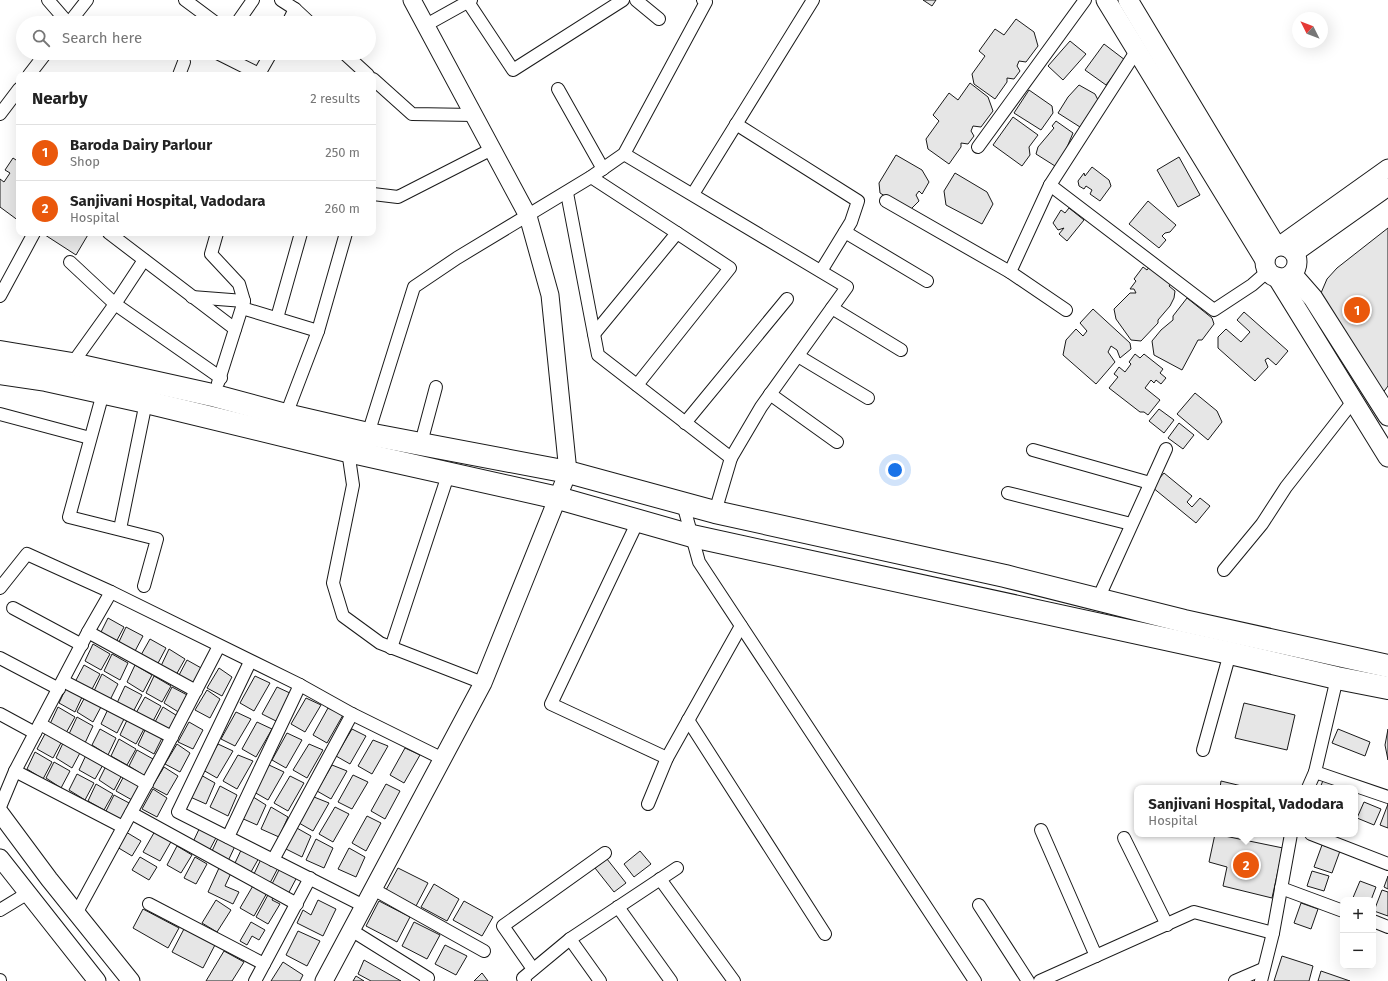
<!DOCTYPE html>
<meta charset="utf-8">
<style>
:root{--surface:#fff;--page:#f2f2f2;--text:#222;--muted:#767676;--line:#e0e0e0;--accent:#ea580c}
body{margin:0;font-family:"Fira Sans",sans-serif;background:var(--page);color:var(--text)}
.controls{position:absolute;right:12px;bottom:12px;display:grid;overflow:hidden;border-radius:8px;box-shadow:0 4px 16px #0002}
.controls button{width:36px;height:36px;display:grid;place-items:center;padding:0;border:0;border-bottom:1px solid var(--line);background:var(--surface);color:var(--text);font:20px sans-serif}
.compass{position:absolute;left:1292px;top:12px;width:36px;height:36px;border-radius:50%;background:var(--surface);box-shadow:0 4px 16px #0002;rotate:312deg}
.you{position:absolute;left:895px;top:470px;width:14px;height:14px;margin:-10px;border:3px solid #fff;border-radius:50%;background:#1a73e8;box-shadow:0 0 0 6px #1a73e833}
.badge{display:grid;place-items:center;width:26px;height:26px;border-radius:50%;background:var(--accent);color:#fff;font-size:13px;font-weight:700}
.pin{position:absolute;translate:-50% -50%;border:2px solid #fff;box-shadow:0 1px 4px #0006}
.popup{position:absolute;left:1134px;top:785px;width:224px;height:52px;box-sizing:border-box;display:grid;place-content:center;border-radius:8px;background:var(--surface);filter:drop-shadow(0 1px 3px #0005);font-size:13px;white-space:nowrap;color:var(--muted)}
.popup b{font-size:15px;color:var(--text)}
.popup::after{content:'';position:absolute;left:50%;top:100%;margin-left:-8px;border:8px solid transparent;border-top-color:var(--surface)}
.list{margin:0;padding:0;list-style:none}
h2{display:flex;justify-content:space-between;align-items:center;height:52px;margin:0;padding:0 16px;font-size:17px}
h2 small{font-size:13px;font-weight:400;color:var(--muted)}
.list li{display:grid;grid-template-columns:26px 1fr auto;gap:12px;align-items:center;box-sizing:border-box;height:56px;padding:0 16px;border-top:1px solid var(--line)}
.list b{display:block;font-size:15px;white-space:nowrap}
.list p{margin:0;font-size:13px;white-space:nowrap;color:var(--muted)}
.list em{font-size:13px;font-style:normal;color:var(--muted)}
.icon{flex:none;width:22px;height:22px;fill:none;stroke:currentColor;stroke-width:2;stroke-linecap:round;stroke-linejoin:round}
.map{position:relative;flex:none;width:1388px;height:981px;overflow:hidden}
.search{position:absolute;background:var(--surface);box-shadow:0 4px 16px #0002;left:16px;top:16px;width:360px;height:44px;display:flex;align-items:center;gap:10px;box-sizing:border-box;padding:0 14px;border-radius:22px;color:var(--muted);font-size:15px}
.panel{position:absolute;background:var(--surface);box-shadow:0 4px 16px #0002;left:16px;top:72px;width:360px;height:164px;border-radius:8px}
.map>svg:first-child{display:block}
.building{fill:#e6e6e6;stroke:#1a1a1a}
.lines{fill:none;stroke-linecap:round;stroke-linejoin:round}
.street-casing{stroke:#1a1a1a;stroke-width:14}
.secondary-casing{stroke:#1a1a1a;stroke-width:19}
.primary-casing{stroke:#1a1a1a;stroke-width:21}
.highway-casing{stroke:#1a1a1a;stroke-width:24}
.street{stroke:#fff;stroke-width:12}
.secondary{stroke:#fff;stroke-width:17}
.primary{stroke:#fff;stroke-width:19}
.highway{stroke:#fff;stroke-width:22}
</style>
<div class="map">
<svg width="1388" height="981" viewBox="0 0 1388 981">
<rect width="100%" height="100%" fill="#fff"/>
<g class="building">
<path d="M923,0H936L932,6Z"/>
<path d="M1016,19L1034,32L1038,46L1026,62L1019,61L1017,66L1020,71L1014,79L1007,78V82L995,99L974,84L972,74L985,56L979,51L995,29L1004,35Z"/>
<path d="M1070,41L1086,54L1063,80L1048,66Z"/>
<path d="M1104,44L1125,60L1106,85L1085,70Z"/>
<path d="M970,83L988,97L993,111L981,127L973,126L971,131L974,136L968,144L961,143V147L949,164L928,149L926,139L939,121L933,115L949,93L958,100Z"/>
<path d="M1079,85L1095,94L1098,100L1080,127L1058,113L1068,97Z"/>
<path d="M1029,90L1052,106L1053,113L1041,130L1014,113Z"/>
<path d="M1013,117L1038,135L1029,147L1030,155L1022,166L993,145Z"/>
<path d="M1056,121L1073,133L1062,159L1055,166L1036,154L1038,147L1054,128L1052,126Z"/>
<path d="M896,155L922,170L929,182L922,194L919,191L916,195L919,201L909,211L880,193L879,183Z"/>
<path d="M1179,157L1200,195L1178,207L1157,170Z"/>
<path d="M13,158L19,162V221L0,207V179L4,182L10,173L5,170Z"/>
<path d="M1092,167L1109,180L1111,186L1100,201L1090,194L1092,190L1086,186L1084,189L1079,186L1078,181L1084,173L1085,176Z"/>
<path d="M955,173L987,192L993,204L982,224L946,205L944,191Z"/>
<path d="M1148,201L1176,225L1170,232L1165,233L1162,236L1166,240L1159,248L1129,224Z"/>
<path d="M1069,208L1084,220L1067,241L1059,234L1064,228L1058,230L1053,223L1061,210L1065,213Z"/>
<path d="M1388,228V386L1382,394L1322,304L1321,293L1327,279L1337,268Z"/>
<path d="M42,233H89L76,255Z"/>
<path d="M1150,266L1172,282L1169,286L1175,291L1174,298L1170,306L1158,320V323L1141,341L1131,340L1116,319L1114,309L1130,293H1136L1134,289H1130L1136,281L1134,279L1143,267L1147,270Z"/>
<path d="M1187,298L1212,318L1214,324L1202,340H1198L1182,370L1154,355L1152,341L1161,330L1173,320V316Z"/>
<path d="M1093,309L1130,343L1131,349L1120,358L1117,350L1111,346L1108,352L1115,362L1096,384L1063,355L1066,340L1076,329L1083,336L1087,331L1080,323Z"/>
<path d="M1244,312L1288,351L1276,365L1268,358L1265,360L1268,367L1255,381L1218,348V337L1226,329L1241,342L1250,332L1237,320Z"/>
<path d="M1135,354L1140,358L1144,354L1163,369L1160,373L1166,378L1161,384L1156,380L1154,383L1151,380L1145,388L1160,400L1148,415L1144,412H1140L1109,388L1118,377L1114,374L1119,367L1125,372L1131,364L1129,362Z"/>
<path d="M1195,393L1217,411L1222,422L1208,440L1177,414Z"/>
<path d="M1159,409L1174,420L1164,433L1149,421Z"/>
<path d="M1179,423L1194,435L1183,449L1168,438Z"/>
<path d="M1164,473L1192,496L1187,502L1192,507L1200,498L1210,506L1196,523L1152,487Z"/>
<path d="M108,618L124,627L115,644L100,634Z"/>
<path d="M126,627L143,636L134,653L118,644Z"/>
<path d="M150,639L166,648L157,665L141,655Z"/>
<path d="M93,644L110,654L101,670L85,661Z"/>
<path d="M169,649L185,659L176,675L161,666Z"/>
<path d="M112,654L128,663L120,680L104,671Z"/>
<path d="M187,660L203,669L194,686L178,677Z"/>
<path d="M84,665L100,674L91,691L75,682Z"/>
<path d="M135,665L152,675L143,692L127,682Z"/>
<path d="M219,668L232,677L222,696L207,688Z"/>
<path d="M102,674L118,684L110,700L94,691Z"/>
<path d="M154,676L171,686L162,702L146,693Z"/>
<path d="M255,676L270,683L254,711L240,703Z"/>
<path d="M67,686L83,695L75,712L59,703Z"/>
<path d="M125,686L142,695L133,712L117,703Z"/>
<path d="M172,687L189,696L180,713L164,703Z"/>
<path d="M277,687L292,694L276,721L262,714Z"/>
<path d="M207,690L220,699L210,718L195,710Z"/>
<path d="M86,695L102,705L93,722L77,712Z"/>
<path d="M145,697L161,706L152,723L136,713Z"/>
<path d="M306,698L321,705L305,732L291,724Z"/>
<path d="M1244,703L1295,715L1287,750L1235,738Z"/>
<path d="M58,707L75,717L66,733L50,724Z"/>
<path d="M109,707L125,717L117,733L101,724Z"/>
<path d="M163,707L179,717L170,733L154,724Z"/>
<path d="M328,708L343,715L327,743L313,735Z"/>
<path d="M236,712L251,719L235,746L221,739Z"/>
<path d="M77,717L93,726L85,743L69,734Z"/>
<path d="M128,718L145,727L136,744L120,735Z"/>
<path d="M189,722L203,730L193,749L178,742Z"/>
<path d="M257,722L272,729L256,757L242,749Z"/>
<path d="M146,728L162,738L154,754L138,745Z"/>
<path d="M100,729L116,738L108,755L92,745Z"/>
<path d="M352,729L366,736L350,764L336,756Z"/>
<path d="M1338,729L1370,742L1365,756L1332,743Z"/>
<path d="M1388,729V760L1385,745Z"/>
<path d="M46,732L62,741L53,758L37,749Z"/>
<path d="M287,733L302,740L286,768L272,760Z"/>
<path d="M119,739L136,749L127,765L111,756Z"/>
<path d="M373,740L388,746L372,774L358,766Z"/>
<path d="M64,741L81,751L72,768L56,758Z"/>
<path d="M177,744L190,753L180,772L165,764Z"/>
<path d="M218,744L233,751L217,778L203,770Z"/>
<path d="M309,744L323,750L307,778L293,770Z"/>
<path d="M405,748L420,755L404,783L390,775Z"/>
<path d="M137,750L153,759L145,776L129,766Z"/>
<path d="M35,752L52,762L43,779L27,769Z"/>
<path d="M87,753L104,763L95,779L79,770Z"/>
<path d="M238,755L253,761L237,789L223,781Z"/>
<path d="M54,762L70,771L61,788L46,778Z"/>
<path d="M107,764L123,773L114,790L99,780Z"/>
<path d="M269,765L284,772L268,800L254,792Z"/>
<path d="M332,765L347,771L331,799L317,791Z"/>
<path d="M164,767L178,776L167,795L152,787Z"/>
<path d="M77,774L94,783L85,800L69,790Z"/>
<path d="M125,774L141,784L132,800L116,791Z"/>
<path d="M199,774L215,783L206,804L188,796Z"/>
<path d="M353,775L368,782L352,809L338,802Z"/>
<path d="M290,776L304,783L288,811L274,803Z"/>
<path d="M1324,778L1339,783L1338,788H1320Z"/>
<path d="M1221,781L1250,788H1220Z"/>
<path d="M96,784L113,794L104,810L88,801Z"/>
<path d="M386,784L400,791L385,819L371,811Z"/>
<path d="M220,786L237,795L228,816L210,807Z"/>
<path d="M153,789L167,798L157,817L142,809Z"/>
<path d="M114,795L131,804L122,821L106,811Z"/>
<path d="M250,795L266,805L257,825L239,817Z"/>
<path d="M314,797L329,803L313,831L299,823Z"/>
<path d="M1364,802L1381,809L1374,825L1357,818Z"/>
<path d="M1388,804V828L1380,825Z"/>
<path d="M271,807L288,817L279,837L261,829Z"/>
<path d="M335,807L349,814L333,842L319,834Z"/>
<path d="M367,816L381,823L366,851L352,843Z"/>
<path d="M201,825L218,834L209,851L193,842Z"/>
<path d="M295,827L311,836L302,857L284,848Z"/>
<path d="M155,831L172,840L160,861L143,852Z"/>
<path d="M126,832L141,841L132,856L117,847Z"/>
<path d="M220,834L236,844L228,861L212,851Z"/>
<path d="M1215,834L1283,848L1272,898L1223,886L1227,867L1209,862Z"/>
<path d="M316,839L333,848L324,868L306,860Z"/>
<path d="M1322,845L1340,851L1332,873L1314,867Z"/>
<path d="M177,846L192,855L181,873L167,865Z"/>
<path d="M243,846L260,856L251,872L235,863Z"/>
<path d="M349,848L365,857L356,877L338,869Z"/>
<path d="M640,851L651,864L634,877L624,864Z"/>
<path d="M140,857L157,867L149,880L132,870Z"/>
<path d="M195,857L207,864L196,884L184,878Z"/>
<path d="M262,857L279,866L270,883L254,874Z"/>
<path d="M607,859L626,883L614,892L595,868Z"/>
<path d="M219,868L231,873L225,886L239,892L233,904L208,892Z"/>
<path d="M280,868L297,877L288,894L272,884Z"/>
<path d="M398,868L428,883L416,906L386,890Z"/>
<path d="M1312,871L1329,876L1324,891L1307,886Z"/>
<path d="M1388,876V889L1384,887Z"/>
<path d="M1360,881L1376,887L1371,900H1352Z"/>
<path d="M254,884L268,891L254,916L240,908Z"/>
<path d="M434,884L459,899L447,921L421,907Z"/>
<path d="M1382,890L1388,892V916L1374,911Z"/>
<path d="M269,893L274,896L272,900L280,904L268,924L256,917Z"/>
<path d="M216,900L231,910L217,932L202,923Z"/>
<path d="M318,900L336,909L323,936L297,923L303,910L311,915Z"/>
<path d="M379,901L410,917L397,942L366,926Z"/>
<path d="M464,901L493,917L482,936L453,920Z"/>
<path d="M1301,903L1318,909L1311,929L1294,923Z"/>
<path d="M143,909L179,928L168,948L133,928Z"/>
<path d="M251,922L265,930L259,940L252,936L247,945L240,941Z"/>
<path d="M414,922L440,935L427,959L402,946Z"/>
<path d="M185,927L216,943L203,968L172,952Z"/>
<path d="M298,931L320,941L307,966L286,955Z"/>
<path d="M445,945L467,956L456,975L435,964Z"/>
<path d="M224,951L244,962L232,981H206Z"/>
<path d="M1282,956L1313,966L1309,981H1274Z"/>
<path d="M364,960L401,981H371L358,974Z"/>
<path d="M283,962L303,975L300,981H271Z"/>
<path d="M1321,971L1350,981H1318Z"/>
<path d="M482,973L488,981H474Z"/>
<path d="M356,976L364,981H353Z"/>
</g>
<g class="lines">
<defs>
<g id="street">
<path d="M48,0L68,23"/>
<path d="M185,0L216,23"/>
<path d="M281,0L295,9"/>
<path d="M636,0L659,19"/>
<path d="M468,2L513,70L623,0"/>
<path d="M69,23L87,0"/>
<path d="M237,23L253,0"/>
<path d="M288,23L295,9L310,23"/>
<path d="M426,25L471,0"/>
<path d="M217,53L261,75"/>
<path d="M344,53L368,75"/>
<path d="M259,74L271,53"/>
<path d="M29,75L46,53"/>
<path d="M179,75L184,62"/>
<path d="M373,79L412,114L474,115"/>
<path d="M558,89L603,169"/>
<path d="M0,114L19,89"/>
<path d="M736,124L858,201L851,222L821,271"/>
<path d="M978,147L1085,0"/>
<path d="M624,154L847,287L761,407L731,458"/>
<path d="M591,177L677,233"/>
<path d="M1050,185L1214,310L1252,285L1268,271"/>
<path d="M567,193L598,355L731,458L715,512"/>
<path d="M373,194L398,197L492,149"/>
<path d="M693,194L813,0"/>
<path d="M886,201L1010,272"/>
<path d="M845,232L927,281"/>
<path d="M109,233L235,329"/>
<path d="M217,233L211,254L239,284L244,301L218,383"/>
<path d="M70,262L115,304L221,378"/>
<path d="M0,296L34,233"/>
<path d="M192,297L244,301"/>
<path d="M242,308L318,331"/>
<path d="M832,308L901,350"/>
<path d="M1066,310L1010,272L1050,185L1137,50"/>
<path d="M277,318L301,233"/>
<path d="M594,334L677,233L730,268L637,385"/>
<path d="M798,356L868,398"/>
<path d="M72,364L115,304L144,260"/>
<path d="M103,393L69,517L157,539L144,586"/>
<path d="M770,394L837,442"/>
<path d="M0,414L90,438"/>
<path d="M286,415L318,331L346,233"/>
<path d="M685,423L787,299"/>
<path d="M368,434L414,287L457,258L591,177L624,154L706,2L703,0"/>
<path d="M421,443L436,387"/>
<path d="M1033,450L1150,483"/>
<path d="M348,451L353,485L333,583L343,616L380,643L483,683"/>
<path d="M1008,493L1131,524"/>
<path d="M683,504L699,562L975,981"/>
<path d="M638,521L551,704L667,758"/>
<path d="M120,529L146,402"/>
<path d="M1224,570L1262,524L1286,487L1354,400"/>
<path d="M0,588L27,554L111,592L300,685L352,714L443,759"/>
<path d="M1098,599L1166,449"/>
<path d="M13,608L82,645"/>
<path d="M88,632L196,691"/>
<path d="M391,648L449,472"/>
<path d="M0,658L59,689"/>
<path d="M250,662L178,812L364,906"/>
<path d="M63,681L172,737"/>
<path d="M0,714L35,733"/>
<path d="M688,720L825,934"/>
<path d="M40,724L147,784"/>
<path d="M1203,750L1230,653"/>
<path d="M15,771L123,827"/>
<path d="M1315,772L1388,797"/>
<path d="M1308,788L1315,772L1337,678"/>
<path d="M648,804L667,758L741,626"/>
<path d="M0,807L15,771L88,632L111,592"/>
<path d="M131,813L297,904"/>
<path d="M1041,830L1096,956"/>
<path d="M1311,834L1388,864"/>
<path d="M228,837L300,685"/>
<path d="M1124,838L1167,925"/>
<path d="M273,860L352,714"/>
<path d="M660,879L734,981"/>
<path d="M1281,888L1343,911"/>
<path d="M373,889L484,951"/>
<path d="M149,904L264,964"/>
<path d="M979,905L1028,981"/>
<path d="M618,907L671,981"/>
<path d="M0,910L28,893"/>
<path d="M77,912L164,752L219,646"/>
<path d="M1373,921L1388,927"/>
<path d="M351,930L428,978L426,981"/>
<path d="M570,939L600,981"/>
<path d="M533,969L503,926L605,853"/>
<path d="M0,980V981"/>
<path d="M255,981L310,878"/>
<path d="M525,981L523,978L570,939L677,868"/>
<path d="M1040,981L1194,912L1273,933"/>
<path d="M1235,981L1263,969"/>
<path d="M1261,981L1273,933L1291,834"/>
</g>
<g id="secondary">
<path d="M1280,245L1388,168"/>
<path d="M1295,253L1388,187"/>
<path d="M0,813L49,879L131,981"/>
<path d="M0,858L97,981"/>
<path d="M324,981L483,683L568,472L550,295L528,216L412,0"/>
</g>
<g id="primary">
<path d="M1106,0L1265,260"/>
<path d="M1128,0L1276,246"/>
<circle cx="1281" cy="262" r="16"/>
<path d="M1292,274L1313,298L1388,416"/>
<path d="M1277,277L1388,457"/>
</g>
<g id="highway">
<path d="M0,352L72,364L212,395L286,415L368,434L568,472L715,512L1005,576L1184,621L1388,666"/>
<path d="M0,373L46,380L146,402L348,451L558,498L692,536L1230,653L1337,678L1388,688"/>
</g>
</defs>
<use href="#street" class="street-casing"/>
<use href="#secondary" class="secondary-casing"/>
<use href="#primary" class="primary-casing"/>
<use href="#highway" class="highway-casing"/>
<use href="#street" class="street"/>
<use href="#secondary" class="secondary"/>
<use href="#primary" class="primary"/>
<use href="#highway" class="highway"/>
</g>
</svg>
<div class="controls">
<button>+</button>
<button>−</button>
</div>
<svg class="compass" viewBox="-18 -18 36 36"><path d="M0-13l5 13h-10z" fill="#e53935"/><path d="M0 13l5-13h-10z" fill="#767676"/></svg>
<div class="you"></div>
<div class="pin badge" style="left:1357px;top:310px">1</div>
<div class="pin badge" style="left:1246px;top:865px">2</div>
<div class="popup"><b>Sanjivani Hospital, Vadodara</b>Hospital</div>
<div class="search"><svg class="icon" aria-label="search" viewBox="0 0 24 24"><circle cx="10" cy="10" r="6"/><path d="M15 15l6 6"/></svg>Search here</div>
<section class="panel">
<h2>Nearby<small>2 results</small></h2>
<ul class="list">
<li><span class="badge">1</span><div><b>Baroda Dairy Parlour</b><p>Shop</p></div><em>250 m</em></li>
<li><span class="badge">2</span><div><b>Sanjivani Hospital, Vadodara</b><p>Hospital</p></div><em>260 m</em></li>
</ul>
</section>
</div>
